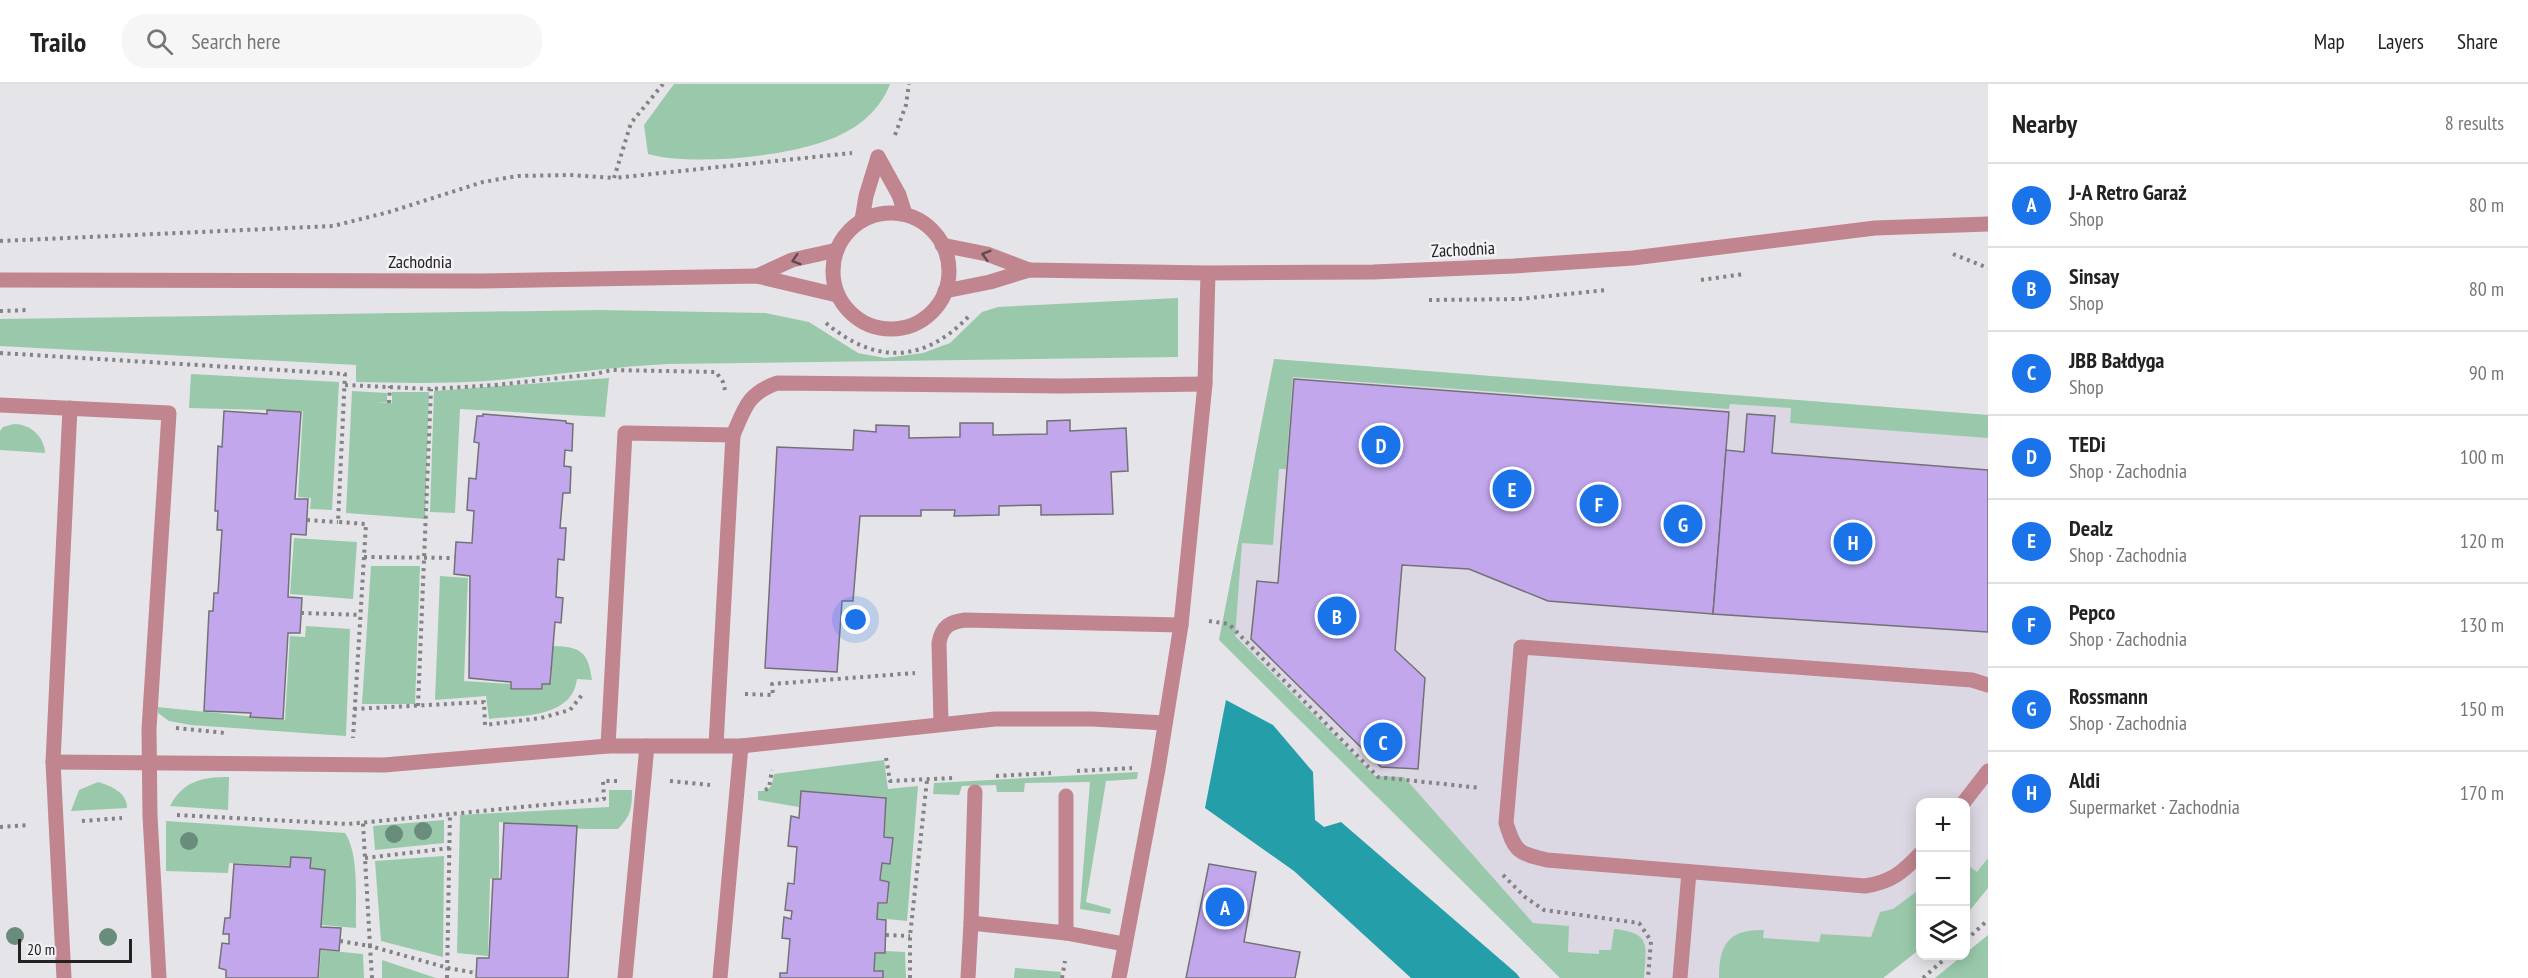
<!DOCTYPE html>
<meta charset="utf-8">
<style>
:root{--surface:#fff;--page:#f6f6f6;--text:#222;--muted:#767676;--line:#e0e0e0;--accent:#1a73e8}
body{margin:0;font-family:"PT Sans Narrow",sans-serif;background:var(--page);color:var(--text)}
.controls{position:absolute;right:18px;bottom:18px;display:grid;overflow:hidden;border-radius:12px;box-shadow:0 3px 15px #0003}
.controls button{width:54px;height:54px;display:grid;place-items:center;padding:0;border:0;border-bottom:2px solid var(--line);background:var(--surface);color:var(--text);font:30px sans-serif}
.scale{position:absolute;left:18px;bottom:15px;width:114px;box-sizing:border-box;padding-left:6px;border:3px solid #222223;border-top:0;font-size:16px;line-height:21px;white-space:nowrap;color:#222223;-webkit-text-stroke:4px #f3f1f5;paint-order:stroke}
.you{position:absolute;left:856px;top:536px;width:21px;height:21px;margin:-15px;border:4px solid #fff;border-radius:50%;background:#1a73e8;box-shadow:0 0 0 9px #1a73e833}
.badge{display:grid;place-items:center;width:39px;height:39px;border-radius:50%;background:var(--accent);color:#fff;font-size:20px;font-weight:700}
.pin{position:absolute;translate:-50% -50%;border:3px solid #fff;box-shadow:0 2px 6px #0006}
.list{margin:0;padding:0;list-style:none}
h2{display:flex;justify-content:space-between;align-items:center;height:78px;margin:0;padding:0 24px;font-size:26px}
h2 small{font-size:20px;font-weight:400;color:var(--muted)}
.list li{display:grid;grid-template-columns:39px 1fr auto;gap:18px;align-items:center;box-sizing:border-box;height:84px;padding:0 24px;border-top:2px solid var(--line)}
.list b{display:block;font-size:22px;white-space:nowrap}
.list p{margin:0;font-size:20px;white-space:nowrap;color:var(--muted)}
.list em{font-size:20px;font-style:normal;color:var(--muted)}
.icon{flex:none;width:33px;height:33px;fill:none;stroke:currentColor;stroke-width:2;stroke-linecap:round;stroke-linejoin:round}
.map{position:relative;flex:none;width:1988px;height:894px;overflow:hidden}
header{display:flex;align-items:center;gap:36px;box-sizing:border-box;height:84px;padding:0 30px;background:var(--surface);border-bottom:2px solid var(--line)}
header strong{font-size:28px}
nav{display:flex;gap:33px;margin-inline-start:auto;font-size:21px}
.search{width:420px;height:54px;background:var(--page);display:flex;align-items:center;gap:15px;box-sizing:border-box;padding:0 21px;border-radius:24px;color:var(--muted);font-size:22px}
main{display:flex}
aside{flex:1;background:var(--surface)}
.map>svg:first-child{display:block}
.built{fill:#dcd8e3}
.green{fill:#99c9aa}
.water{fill:#249faa}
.building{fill:#c2a7ed;stroke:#727175;stroke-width:1.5}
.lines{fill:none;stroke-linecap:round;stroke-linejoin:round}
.path{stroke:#838285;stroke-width:4;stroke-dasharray:3 4.5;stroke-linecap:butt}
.minor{stroke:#c0858e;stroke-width:15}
.tree{fill:#6a8c7d}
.oneway{stroke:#614a4e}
.labels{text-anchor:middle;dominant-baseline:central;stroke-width:5;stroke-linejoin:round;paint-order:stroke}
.street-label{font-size:18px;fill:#222223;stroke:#f3f1f5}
</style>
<header>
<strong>Trailo</strong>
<div class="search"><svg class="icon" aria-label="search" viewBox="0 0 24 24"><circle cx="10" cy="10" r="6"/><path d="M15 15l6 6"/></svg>Search here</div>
<nav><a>Map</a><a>Layers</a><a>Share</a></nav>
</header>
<main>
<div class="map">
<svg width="1988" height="894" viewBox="0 0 1988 894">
<rect width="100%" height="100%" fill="#e5e4e8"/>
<path class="built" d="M1274,275L1988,331V804L1966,831V718H1920V865L1883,894H1560L1219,556Z"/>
<g class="green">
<path d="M674,0H890C882,22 864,39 844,49C802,72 694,83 648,70L644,41Z"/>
<path d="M1178,214V273L668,280C611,283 555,291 498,296C451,300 403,299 356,298V281L0,262V235L600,226L765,229L809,238L858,269L885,274L923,269L950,259L982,228L998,223Z"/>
<path d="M1274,275L1988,331V354L1790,339L1791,324L1730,320L1729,325L1293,293L1286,385H1279L1273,461L1242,459L1235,552L1375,692L1404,693L1533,839L1569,842L1568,868L1599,870V866H1611L1614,845C1652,849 1646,861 1644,894H1560L1219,556Z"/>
<path d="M191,290L339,298L332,426L310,425L311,414L298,413L303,327L189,324Z"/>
<path d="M609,294L605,333L460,325L455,429L430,428L434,307Z"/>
<path d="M352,307L387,309V318H376L392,319V308H429L425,435L346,429Z"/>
<path d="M14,340C30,340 44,352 45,369L0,366V347L3,343Z"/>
<path d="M294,454L357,458L353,515L290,510Z"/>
<path d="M371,482H420L415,620H362Z"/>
<path d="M440,492L468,494L464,597L510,600V606H543V600H551L553,562C582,563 588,568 592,596L577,595C572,635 520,631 489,635L486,612L435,616Z"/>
<path d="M306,542L350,545L346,652L191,641L169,637L158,629L157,623L285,636L290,552L305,553Z"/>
<path d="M884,676L888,705L918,702L907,837L877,834L878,820H888L889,797H881L882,780H891L893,754L885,752L886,713L801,707L799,723L758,716V707C772,707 772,701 774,690Z"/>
<path d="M1138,688L1137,695L1106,697L1086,818L1111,825L1110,830L1080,825L1090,698L1025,699L1024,708H997L996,701L962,702L959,711L933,710L934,699Z"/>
<path d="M229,693L228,726L170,722C183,697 202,693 229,693Z"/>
<path d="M98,698C112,702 127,709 127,724L71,727L79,706Z"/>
<path d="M609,706H632C632,724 631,732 618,745H585L499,738V794L490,795L488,872L457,869L460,731L609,723Z"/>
<path d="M444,736V759L375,766L373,742Z"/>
<path d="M166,737L345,749C360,772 355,817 356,844L322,841L325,786L310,784V774L291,773L290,782L229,779L228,789L166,787Z"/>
<path d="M444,772L443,873L381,857L375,777Z"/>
<path d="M1988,774V804L1966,831V780L1977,788Z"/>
<path d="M1920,805V865L1883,894H1719C1719,861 1728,845 1764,846L1763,854L1819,858L1821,850L1871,853L1880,828L1893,825Z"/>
<path d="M1988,851V894H1935Z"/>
<path d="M321,866L363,870L364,894H319Z"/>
<path d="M886,867L905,868L906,894H883V887L874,886L875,870L885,869Z"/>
<path d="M382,876L436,894H382Z"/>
<path d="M1015,884L1061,888L1060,894H1014Z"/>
</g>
<path class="water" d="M1226,616L1273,641L1313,688L1315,736L1324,743L1341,738L1516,889L1520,894H1411L1294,787L1205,724Z"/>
<g class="building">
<path d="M1294,295L1729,328L1713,530L1548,517L1469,485L1402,481L1395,566L1425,594L1418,685L1381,683L1251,555L1257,497L1278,499Z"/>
<path d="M267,326L301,328L295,415H308L306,451L291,450L288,513L302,514L300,549H288L283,635L250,633L251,629L204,627L209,527H213L214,509H218L222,446H217L218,427H215L218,362L222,363L224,327L267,330Z"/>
<path d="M483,330L566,337V339L573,340L572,367L565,366L564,382L571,383L570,409H563L560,444H566L564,476L558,475L556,513L563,514L561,539L555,538L550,600H542V605H511V598L469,594L470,492L454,490L456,458L472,459L474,427L467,426L469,394L476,395L479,359L474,358L477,332H483Z"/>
<path d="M1747,330L1775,332L1772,369L1988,386V548L1713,530L1726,366L1744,368Z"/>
<path d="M1070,336V347L1126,344L1128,387L1111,388L1113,430L1041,431V421L999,422V431L954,432L955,426H921V432H860L853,517H842L837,588L765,584L777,363L853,366L854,346L876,348V341L909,342V354L960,353V339H993V351L1047,350V337Z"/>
<path d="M801,707L886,714L884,753L893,754L890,780L882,779L880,796L889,798L887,819H878L877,835L886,836L885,869H875L874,887H883V894H780V889H787L790,855L782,854L784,833L791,835L792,827L785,826L788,799L794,800L797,763L788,762L791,732L799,734Z"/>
<path d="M504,739L577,742L568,894H476L477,874H489L493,795H501Z"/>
<path d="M291,773L311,774L310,784L325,786L321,843L341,844L339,867L320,865L318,894H226V886L219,884L222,859L229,860V850H223L225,834H230L234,780L290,783Z"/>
<path d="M1209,780L1256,788L1244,858L1300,868L1295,894H1186Z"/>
</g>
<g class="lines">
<g class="path">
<path d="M663,0L631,39L614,94L852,69"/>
<path d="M895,51L906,21L909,0"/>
<path d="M0,157L333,142L389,128L483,98L518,92L570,91L614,94"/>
<path d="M1953,170L1988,184"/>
<path d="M1701,196L1744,190"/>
<path d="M1429,216L1519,215L1607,206"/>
<path d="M0,227L29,226"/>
<path d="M826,239C876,281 925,279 970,231"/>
<path d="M0,269L345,290L338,438L366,440L353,654"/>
<path d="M345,301L431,305L496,301L595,290L612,286L716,288L723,298L725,306"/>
<path d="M389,319L390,302"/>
<path d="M307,436L338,438"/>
<path d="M364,473L455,474"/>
<path d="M301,529L361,531"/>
<path d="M1209,537L1229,540L1378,693L1481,704"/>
<path d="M745,610L773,611L772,600L915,589"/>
<path d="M418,622L431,305"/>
<path d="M354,625L484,618L485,641L541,634L570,626L582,611"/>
<path d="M176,644L225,649"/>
<path d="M886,674L890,697L953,694"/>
<path d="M1077,687L1132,684"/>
<path d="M996,692L1051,689"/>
<path d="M670,697L710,701"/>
<path d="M765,706L769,704L772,686"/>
<path d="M177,731L348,740L604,715L603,697H617"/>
<path d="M82,737L122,734"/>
<path d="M0,743L29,741"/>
<path d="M365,774L450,764"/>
<path d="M1503,791L1525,813L1544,826L1639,839L1651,857L1648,894"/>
<path d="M886,851L910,852"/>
<path d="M1966,856L1988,836"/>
<path d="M340,857L370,862L363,739"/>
<path d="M372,894L370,862L448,884L476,889"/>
<path d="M447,894L450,730"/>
<path d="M910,894V852L927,696"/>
<path d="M1062,894L1065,877"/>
<path d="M1923,894L1948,872"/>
</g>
<g class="minor">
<path d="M878,73L899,111L905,130"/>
<circle cx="891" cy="187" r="58"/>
<path d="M862,136L866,112L878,73"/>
<path d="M942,161L987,170L1029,186"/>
<path d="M757,192L792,176L837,166"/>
<path d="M0,196L481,197L757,192L837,211"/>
<path d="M945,207L990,198L1029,186L1208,189L1373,188L1514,182L1633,174L1875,144L1988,140"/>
<path d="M0,321L169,329L149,645L150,732L159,894"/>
<path d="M733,351C745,324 747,310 777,299L1061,302L1205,300"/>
<path d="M941,640L939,559C942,542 950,538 965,536L1181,541"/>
<path d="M608,662L625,349L733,351L716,661"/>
<path d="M53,678L384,681L608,662H647"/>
<path d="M975,708L971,839L1066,849L1124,860"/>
<path d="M1964,718L1988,687"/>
<path d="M1920,770C1902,789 1891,798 1865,802L1547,776C1518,769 1515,768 1506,739L1521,563L1972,596L1988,601"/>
<path d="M1066,849V712"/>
<path d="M64,894L53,678L70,324"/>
<path d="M625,894L647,662H741L995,635H1092L1165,639"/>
<path d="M720,894L741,662"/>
<path d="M968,894L971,839"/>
<path d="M1119,894L1158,685L1181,541L1205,300L1208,189"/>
<path d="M1680,894L1689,788"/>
</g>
</g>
<g class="tree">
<circle cx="423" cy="747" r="9"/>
<circle cx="394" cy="750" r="9"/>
<circle cx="189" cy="757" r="9"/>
<circle cx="15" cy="852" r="9"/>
<circle cx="108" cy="853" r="9"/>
</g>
<defs><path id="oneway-chevron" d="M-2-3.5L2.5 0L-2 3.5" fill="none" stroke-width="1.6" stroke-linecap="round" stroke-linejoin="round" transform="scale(1.5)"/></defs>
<g class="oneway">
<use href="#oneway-chevron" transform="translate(986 171) rotate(-164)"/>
<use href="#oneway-chevron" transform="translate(796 176) rotate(163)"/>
</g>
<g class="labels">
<g class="street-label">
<text transform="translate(1463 165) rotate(-3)">Zachodnia</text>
<text x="420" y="177">Zachodnia</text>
</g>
</g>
</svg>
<div class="controls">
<button>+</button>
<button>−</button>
<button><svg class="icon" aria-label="layers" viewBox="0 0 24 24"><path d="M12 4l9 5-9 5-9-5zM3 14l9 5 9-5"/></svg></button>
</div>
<div class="scale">20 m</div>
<div class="you"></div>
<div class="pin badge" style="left:1225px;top:823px">A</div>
<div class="pin badge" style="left:1337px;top:532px">B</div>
<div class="pin badge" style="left:1383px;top:658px">C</div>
<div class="pin badge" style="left:1381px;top:361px">D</div>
<div class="pin badge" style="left:1512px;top:405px">E</div>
<div class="pin badge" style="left:1599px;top:420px">F</div>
<div class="pin badge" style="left:1683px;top:440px">G</div>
<div class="pin badge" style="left:1853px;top:458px">H</div>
</div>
<aside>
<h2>Nearby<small>8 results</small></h2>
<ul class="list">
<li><span class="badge">A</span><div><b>J-A Retro Garaż</b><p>Shop</p></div><em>80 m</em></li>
<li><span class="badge">B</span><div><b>Sinsay</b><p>Shop</p></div><em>80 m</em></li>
<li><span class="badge">C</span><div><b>JBB Bałdyga</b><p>Shop</p></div><em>90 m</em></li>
<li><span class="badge">D</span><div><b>TEDi</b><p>Shop · Zachodnia</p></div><em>100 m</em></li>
<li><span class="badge">E</span><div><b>Dealz</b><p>Shop · Zachodnia</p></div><em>120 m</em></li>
<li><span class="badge">F</span><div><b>Pepco</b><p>Shop · Zachodnia</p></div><em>130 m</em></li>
<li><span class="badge">G</span><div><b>Rossmann</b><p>Shop · Zachodnia</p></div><em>150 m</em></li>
<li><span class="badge">H</span><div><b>Aldi</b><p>Supermarket · Zachodnia</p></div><em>170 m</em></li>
</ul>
</aside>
</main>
